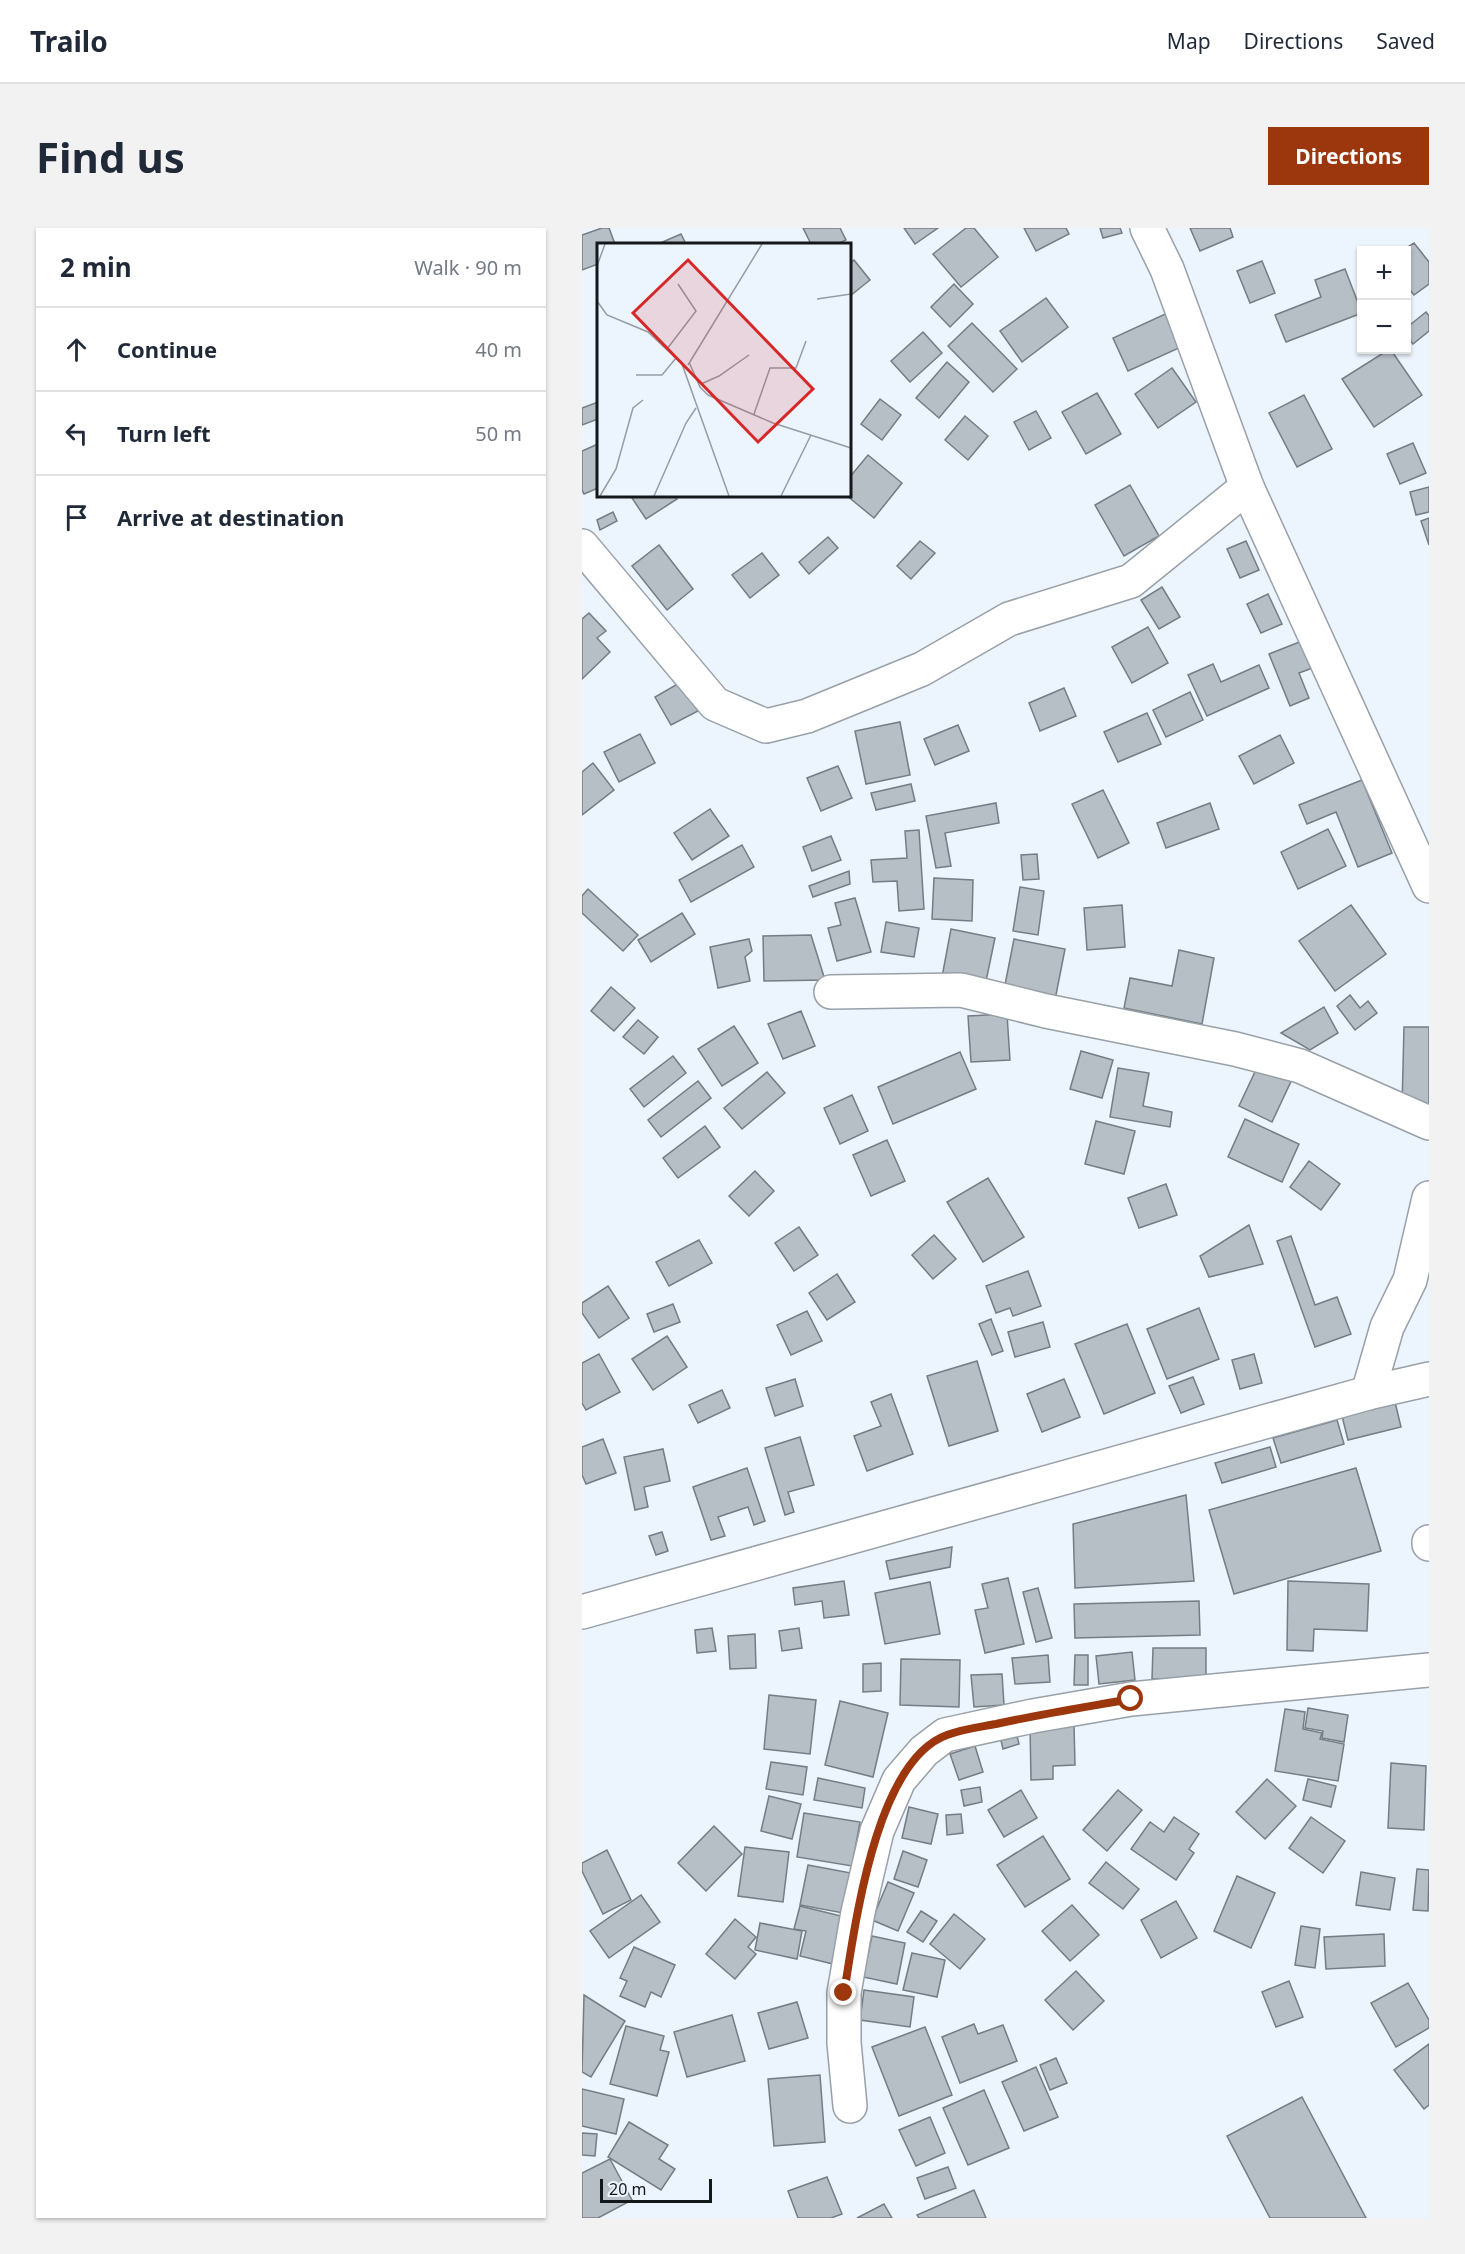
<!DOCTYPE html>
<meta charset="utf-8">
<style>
:root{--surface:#fff;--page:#f2f2f3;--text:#1f2937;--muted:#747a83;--line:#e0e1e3;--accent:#9c360c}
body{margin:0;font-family:"Noto Sans",sans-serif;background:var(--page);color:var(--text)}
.controls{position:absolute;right:18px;top:18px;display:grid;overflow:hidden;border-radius:0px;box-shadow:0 2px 4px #0004}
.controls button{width:54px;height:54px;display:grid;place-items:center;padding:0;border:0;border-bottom:2px solid var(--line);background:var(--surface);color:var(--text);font:30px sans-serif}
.scale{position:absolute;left:18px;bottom:15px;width:112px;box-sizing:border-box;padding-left:6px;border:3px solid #15181b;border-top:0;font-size:16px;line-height:21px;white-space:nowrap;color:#15181b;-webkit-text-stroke:4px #ecf4fd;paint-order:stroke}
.stop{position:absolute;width:18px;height:18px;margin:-14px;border:4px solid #9c360c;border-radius:50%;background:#fff}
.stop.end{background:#9c360c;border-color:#fff;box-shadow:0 2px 6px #0008}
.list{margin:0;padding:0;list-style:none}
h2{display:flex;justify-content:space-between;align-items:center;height:78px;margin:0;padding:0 24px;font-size:26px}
h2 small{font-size:20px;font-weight:400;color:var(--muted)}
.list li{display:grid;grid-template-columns:39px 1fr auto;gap:18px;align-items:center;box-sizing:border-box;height:84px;padding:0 24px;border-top:2px solid var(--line)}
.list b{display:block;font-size:22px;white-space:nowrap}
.list em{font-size:20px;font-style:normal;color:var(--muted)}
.icon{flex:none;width:33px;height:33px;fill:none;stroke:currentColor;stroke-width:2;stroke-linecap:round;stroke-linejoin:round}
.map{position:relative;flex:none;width:847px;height:1990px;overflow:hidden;border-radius:0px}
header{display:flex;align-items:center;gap:36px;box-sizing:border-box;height:84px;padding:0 30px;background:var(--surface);border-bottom:2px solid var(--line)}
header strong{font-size:28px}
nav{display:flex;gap:33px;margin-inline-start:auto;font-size:21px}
.intro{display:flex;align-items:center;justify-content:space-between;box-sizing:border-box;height:144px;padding:0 36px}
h1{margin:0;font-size:42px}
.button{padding:15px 27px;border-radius:0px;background:var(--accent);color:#fff;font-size:21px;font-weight:700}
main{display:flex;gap:36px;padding:0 36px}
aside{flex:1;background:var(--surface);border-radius:0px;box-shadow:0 2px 4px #0004}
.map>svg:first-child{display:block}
.building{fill:#b6bec6;stroke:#757c84;stroke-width:1.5}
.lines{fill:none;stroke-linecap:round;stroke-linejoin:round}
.street-casing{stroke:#99a0a8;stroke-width:36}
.street{stroke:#fff;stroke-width:33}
.route{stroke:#9c360c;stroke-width:8}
.inset-road{fill:none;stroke:#969ca3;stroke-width:1.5}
.view{fill:#d62828;fill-opacity:0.15;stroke:#d62828;stroke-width:3}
.inset-edge{fill:none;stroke:#15181b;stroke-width:3}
</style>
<header>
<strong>Trailo</strong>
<nav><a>Map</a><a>Directions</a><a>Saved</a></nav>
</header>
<div class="intro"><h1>Find us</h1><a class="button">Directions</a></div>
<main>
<aside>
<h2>2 min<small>Walk · 90 m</small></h2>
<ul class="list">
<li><svg class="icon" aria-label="ahead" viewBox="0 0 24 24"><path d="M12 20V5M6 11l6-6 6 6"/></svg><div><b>Continue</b></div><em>40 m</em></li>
<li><svg class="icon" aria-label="left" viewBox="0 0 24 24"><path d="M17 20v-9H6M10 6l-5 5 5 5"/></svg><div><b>Turn left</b></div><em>50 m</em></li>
<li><svg class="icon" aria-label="arrive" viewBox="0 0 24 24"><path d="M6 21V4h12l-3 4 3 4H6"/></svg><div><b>Arrive at destination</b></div></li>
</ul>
</aside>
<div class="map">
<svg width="847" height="1990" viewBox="0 0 847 1990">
<rect width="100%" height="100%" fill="#ecf4fd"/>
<g class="building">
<path d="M20,0H27L33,16H16V36L0,42V7Z"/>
<path d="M221,0H258L264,12L255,16H229Z"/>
<path d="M322,0H356L333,16Z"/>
<path d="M384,0H392L416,29L379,59L351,26Z"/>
<path d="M442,0H484L487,6L454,23Z"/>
<path d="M518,0H538L540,5L521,10Z"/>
<path d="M608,0H648L651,9L618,23Z"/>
<path d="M99,6L104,16H76Z"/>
<path d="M832,15L847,34V56L832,67L824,57V22H821Z"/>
<path d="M272,32L288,52L268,68L267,36Z"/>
<path d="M680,33L693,65L668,75L655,43Z"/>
<path d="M763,41L780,85L704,114L693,87L739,69L733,52Z"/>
<path d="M372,56L391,76L368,99L349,79Z"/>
<path d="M464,70L486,99L440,134L418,103Z"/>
<path d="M592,82L608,115L546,143L531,110Z"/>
<path d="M844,84L847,88V103L831,116L824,108V100Z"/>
<path d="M390,95L435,141L411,164L366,118Z"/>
<path d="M341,104L360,125L328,154L309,133Z"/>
<path d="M806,122H809L840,167L792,199L760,151Z"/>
<path d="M365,134L387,154L357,190L334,170Z"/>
<path d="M590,140L614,174L576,200L553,166Z"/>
<path d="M515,165L539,206L504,226L480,184Z"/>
<path d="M722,167L750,221L715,239L687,185Z"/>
<path d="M298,171L319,187L300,212L279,196Z"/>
<path d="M16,174V191L0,197V180Z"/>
<path d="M454,183L469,210L447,222L432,194Z"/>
<path d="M383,188L406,208L386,232L363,212Z"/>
<path d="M831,215L844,245L818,256L805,226Z"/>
<path d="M16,216V260L2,266L0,262V223Z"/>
<path d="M286,227L320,255L292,290L264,267H267V250Z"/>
<path d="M548,257L577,308L542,328L513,277Z"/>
<path d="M847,259V284L834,287L828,264Z"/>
<path d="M48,267H92L95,271L64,291Z"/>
<path d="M31,284L35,293L18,302L15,292Z"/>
<path d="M847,290V317L839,293Z"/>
<path d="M246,309L256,320L227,346L217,334Z"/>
<path d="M338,313L353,325L329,351L315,338Z"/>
<path d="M664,313L677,342L658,350L645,321Z"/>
<path d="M77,317L111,361L85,382L50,338Z"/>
<path d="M180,325L197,347L168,370L150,347Z"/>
<path d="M580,359L598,389L577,401L559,372Z"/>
<path d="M686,366L700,396L679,405L665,376Z"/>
<path d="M7,385L24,403L15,410L28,424L0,451V391Z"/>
<path d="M566,399L586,435L550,455L530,419Z"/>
<path d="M730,409L741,436L717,445L727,470L708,478L687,426Z"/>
<path d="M631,436L639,454L677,437L687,460L625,488L606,447Z"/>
<path d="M99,454L116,483L89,497L73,469Z"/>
<path d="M482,460L494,488L458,503L447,475Z"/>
<path d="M608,464L621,492L584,509L571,482Z"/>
<path d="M565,485L579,516L536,534L522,504Z"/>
<path d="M318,494L328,547L284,556L273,503Z"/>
<path d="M376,497L387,523L353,537L342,511Z"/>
<path d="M58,506L73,535L37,554L22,524Z"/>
<path d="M698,507L712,535L672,556L657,528Z"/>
<path d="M11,535L32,562L0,587V544Z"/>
<path d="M256,538L270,570L239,583L225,550Z"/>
<path d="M780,552L810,625L776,639L754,584L725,596L717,577Z"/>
<path d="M329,556L333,573L294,582L289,565Z"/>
<path d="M521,562L547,615L516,630L490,576Z"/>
<path d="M414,575L417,595L363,605L369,638L354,640L344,588Z"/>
<path d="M628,575L637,601L584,620L575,595Z"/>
<path d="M128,581L147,608L110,632L92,605Z"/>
<path d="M746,601L764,638L716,661L699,624Z"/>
<path d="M337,602L342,681L317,683L315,653L291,654L289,632L325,630L323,603Z"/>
<path d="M249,608L259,632L230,643L221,619Z"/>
<path d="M160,617L172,639L109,674L97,652Z"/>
<path d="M455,626L457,651L441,652L439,627Z"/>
<path d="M267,643L268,656L231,669L227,658Z"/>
<path d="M352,650L391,652L390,693L350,691Z"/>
<path d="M438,659L462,663L456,707L431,703Z"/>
<path d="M6,661L56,707L41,723L0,685V668Z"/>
<path d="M273,670L289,724L255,733L246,700L259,697L253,675Z"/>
<path d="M540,677L543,719L505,722L502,680Z"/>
<path d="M769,677L804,726L753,763L717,713Z"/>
<path d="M100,685L113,706L69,734L56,712Z"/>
<path d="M304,694L337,700L332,729L299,724Z"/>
<path d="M369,701L413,710L403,758L360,749Z"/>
<path d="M229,707L243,752L182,753L181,708Z"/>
<path d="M167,711L170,723L163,729L168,753L136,760L128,719Z"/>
<path d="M432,711L483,721L473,772L422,762Z"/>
<path d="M597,722L632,730L620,796L542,780L548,750L590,758Z"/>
<path d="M29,759L53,780L32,803L9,783Z"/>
<path d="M768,767L778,780L786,773L795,785L773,802L755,778Z"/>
<path d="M742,779L756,805L728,822L699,805Z"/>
<path d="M219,783L233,818L201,831L186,796Z"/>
<path d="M425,786L428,832L389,834L386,788Z"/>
<path d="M56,792L76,809L62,826L41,809Z"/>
<path d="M152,798L176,835L140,858L116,821Z"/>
<path d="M822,799H847V880L820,879Z"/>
<path d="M499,823L531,832L520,870L488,861Z"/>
<path d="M378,824L394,861L311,896L296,859Z"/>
<path d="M91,828L104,845L62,879L48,861Z"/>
<path d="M679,831L712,847L690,894L657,878Z"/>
<path d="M536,840L567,845L561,878L590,884L588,899L528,889Z"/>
<path d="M185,844L203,865L160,901L142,880Z"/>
<path d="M116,853L129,870L79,909L66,892Z"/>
<path d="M270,867L286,903L258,916L242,880Z"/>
<path d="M663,891L717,916L700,954L646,929Z"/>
<path d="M514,893L553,903L542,946L503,936Z"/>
<path d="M123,898L138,919L96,950L81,930Z"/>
<path d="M305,912L323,953L289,968L271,927Z"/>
<path d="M727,933L758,956L739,982L708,959Z"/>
<path d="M173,943L192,963L167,988L147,968Z"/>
<path d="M406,950L442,1009L401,1034L365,974Z"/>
<path d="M584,956L595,987L557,1000L546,970Z"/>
<path d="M667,997L681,1036L627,1049L618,1028Z"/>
<path d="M217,999L236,1027L212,1043L193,1015Z"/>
<path d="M352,1007L374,1031L351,1051L330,1027Z"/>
<path d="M709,1008L733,1077L755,1069L769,1106L733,1119L695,1013Z"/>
<path d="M117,1012L130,1035L87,1058L74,1034Z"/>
<path d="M446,1043L459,1078L431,1088L428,1080L414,1085L404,1058Z"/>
<path d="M255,1046L273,1074L245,1092L227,1065Z"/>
<path d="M26,1058L47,1090L17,1110L0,1085V1075Z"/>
<path d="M91,1076L98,1094L72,1104L65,1086Z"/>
<path d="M617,1080L637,1131L585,1151L565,1101Z"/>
<path d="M225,1083L240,1113L209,1127L195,1097Z"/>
<path d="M409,1091L421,1123L410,1127L397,1096Z"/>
<path d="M461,1094L468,1119L433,1129L426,1104Z"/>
<path d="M545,1096L573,1165L522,1186L493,1116Z"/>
<path d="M85,1108L105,1139L71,1162L50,1131Z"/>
<path d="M17,1126L38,1164L4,1182L0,1175V1135Z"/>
<path d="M672,1126L680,1155L658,1161L650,1132Z"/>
<path d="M395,1133L416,1203L367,1218L345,1148Z"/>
<path d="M611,1149L622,1176L599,1185L587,1158Z"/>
<path d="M213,1151L221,1178L193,1188L184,1160Z"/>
<path d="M482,1151L498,1189L460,1204L445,1166Z"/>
<path d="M140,1162L148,1180L116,1195L107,1177Z"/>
<path d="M309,1166L331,1226L285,1243L272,1208L299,1198L289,1174Z"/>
<path d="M813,1174L819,1199L766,1212L760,1188Z"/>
<path d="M755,1192L762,1216L699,1235L691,1210Z"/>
<path d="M218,1209L232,1257L206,1264L212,1284L203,1287L183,1220Z"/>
<path d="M21,1211L34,1245L4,1256L0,1247V1219Z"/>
<path d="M688,1219L694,1239L640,1255L633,1235Z"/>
<path d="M81,1221L88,1253L62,1259L66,1279L53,1282L42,1229Z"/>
<path d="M165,1240L183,1293L172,1297L166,1279L136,1289L143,1308L129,1312L111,1259Z"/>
<path d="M774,1240L799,1323L652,1366L627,1282Z"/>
<path d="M604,1267L612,1353L493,1360L491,1296Z"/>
<path d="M80,1304L86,1323L74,1327L67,1308Z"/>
<path d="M370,1319L368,1339L308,1351L304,1333Z"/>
<path d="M426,1350L442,1416L403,1425L393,1382L406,1380L400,1356Z"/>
<path d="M262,1353L267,1387L242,1390L240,1373L213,1377L211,1360Z"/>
<path d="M706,1353L787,1356L785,1403L732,1401L731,1423L705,1422Z"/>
<path d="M348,1354L358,1406L303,1416L293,1365Z"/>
<path d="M456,1360L470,1410L454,1414L441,1364Z"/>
<path d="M617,1373L618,1407L493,1410L492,1376Z"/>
<path d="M130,1400L134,1423L115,1425L113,1402Z"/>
<path d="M217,1400L220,1420L200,1423L197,1403Z"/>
<path d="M173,1406L174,1440L148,1441L146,1408Z"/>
<path d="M571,1420H624V1451H570Z"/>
<path d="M550,1424L553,1452L517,1456L514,1428Z"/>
<path d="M466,1427L468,1454L433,1456L430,1430Z"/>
<path d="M493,1427H506V1457H492Z"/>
<path d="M319,1431L378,1432L377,1479L318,1477Z"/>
<path d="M299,1435V1463L281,1464V1436Z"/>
<path d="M420,1446L422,1477L392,1479L389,1447Z"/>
<path d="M187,1467L234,1472L228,1526L182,1521Z"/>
<path d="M258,1473L306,1485L291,1549L243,1537Z"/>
<path d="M726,1480L766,1487L762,1514L740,1510L741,1503L723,1500Z"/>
<path d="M703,1481L723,1484L721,1501L740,1505L738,1511L762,1516L756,1553L693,1543Z"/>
<path d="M492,1497L493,1537L471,1538V1551L449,1552L448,1498Z"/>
<path d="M433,1500L437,1516L421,1521L417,1504Z"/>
<path d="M393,1518L401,1544L377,1552L368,1526Z"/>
<path d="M189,1534L225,1539L221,1567L184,1561Z"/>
<path d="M809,1535L844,1538L842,1602L806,1600Z"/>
<path d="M236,1550L283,1560L280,1580L232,1572Z"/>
<path d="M685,1551L714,1578L683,1611L654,1584Z"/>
<path d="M726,1551L754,1558L749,1579L721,1572Z"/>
<path d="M398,1559L400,1574L382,1578L379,1562Z"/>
<path d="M439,1562L455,1590L422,1609L406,1582Z"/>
<path d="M536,1562L560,1582L525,1623L501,1602Z"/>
<path d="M187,1568L219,1576L210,1611L179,1603Z"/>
<path d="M327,1579L356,1586L349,1616L320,1610Z"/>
<path d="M222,1585L278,1594L270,1638L215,1629Z"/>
<path d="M379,1586L381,1605L365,1607L364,1587Z"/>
<path d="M592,1589L617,1606L607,1621L612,1625L594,1652L549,1621L568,1594L582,1604Z"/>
<path d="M729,1589L763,1613L741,1645L707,1620Z"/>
<path d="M132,1598L160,1626L124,1663L96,1635Z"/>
<path d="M461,1608L488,1651L443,1679L415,1637Z"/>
<path d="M163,1619L207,1624L201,1674L156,1668Z"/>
<path d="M25,1622L49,1672L21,1686L0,1643V1635Z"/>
<path d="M321,1623L345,1632L336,1659L312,1651Z"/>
<path d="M524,1634L557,1661L541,1681L507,1655Z"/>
<path d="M226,1637L269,1645L261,1685L218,1677Z"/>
<path d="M835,1641L847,1642L846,1683L831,1682Z"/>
<path d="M779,1644L813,1650L808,1682L774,1677Z"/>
<path d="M655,1648L693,1665L669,1720L632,1703Z"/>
<path d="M306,1654L332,1665L316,1703L290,1692Z"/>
<path d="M59,1667L78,1694L27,1730L8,1703Z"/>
<path d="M594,1673L615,1710L579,1730L559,1692Z"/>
<path d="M490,1677L517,1707L488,1733L460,1703Z"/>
<path d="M218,1678L263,1689L251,1736L218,1728L224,1703L212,1701Z"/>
<path d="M339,1683L355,1693L341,1714L325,1704Z"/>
<path d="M372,1686L403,1711L378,1741L348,1716Z"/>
<path d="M153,1691L174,1709L166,1719L174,1726L153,1751L124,1726Z"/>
<path d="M178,1695L220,1703L215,1731L173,1722Z"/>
<path d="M719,1698L738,1701L733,1740L713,1737Z"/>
<path d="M802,1706L803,1738L744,1741L742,1709Z"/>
<path d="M290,1708L323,1715L315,1756L281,1749Z"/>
<path d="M52,1719L93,1737L79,1769L69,1764L63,1779L38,1768L45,1753L38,1750Z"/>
<path d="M330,1725L363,1732L355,1769L321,1762Z"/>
<path d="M494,1743L522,1773L491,1802L463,1772Z"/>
<path d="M707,1753L721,1789L694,1799L680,1764Z"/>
<path d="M826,1755L847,1792V1800L814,1819L789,1775Z"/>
<path d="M282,1762L332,1769L328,1799L278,1792Z"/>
<path d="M2,1767L43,1793L9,1849L0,1844Z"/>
<path d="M215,1774L226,1810L187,1821L176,1785Z"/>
<path d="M150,1787L163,1833L105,1849L92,1804Z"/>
<path d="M392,1796L396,1806L421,1797L435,1833L378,1855L360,1809Z"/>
<path d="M44,1798L82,1808L78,1822L87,1824L75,1868L28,1856Z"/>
<path d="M343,1799L370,1867L317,1888L290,1819Z"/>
<path d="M847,1816V1877L842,1881L812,1842Z"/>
<path d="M474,1830L485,1855L468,1862L458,1837Z"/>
<path d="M454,1839L476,1889L442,1903L420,1854Z"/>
<path d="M238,1847L243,1914L192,1918L186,1851Z"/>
<path d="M0,1861L42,1871L34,1906L0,1898Z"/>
<path d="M402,1862L427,1920L386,1937L361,1880Z"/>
<path d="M720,1869L784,1990H688L645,1908Z"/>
<path d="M348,1889L363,1925L334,1938L317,1902Z"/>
<path d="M47,1894L86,1917L77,1931L93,1941L79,1962L26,1929Z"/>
<path d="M0,1905L15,1906L13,1928L0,1927Z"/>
<path d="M28,1931L50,1972L16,1990H0V1945Z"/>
<path d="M366,1939L374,1960L343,1971L335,1950Z"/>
<path d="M245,1949L260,1986L249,1990H216L206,1963Z"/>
<path d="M392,1962L404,1990H337L335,1987Z"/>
<path d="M302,1976L310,1990H275Z"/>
</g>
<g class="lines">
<defs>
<g id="street">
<path d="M565,0L585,41L665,259L847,658"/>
<path d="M0,318L133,476L184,498L225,488L340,441L427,391L549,353L665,259"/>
<path d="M249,764L379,762L464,783L653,821L718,838L847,895"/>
<path d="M786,1165L805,1099L828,1052L847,970"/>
<path d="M847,1314V1316"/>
<path d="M0,1384L786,1165L847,1151"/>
<path d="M268,1878L262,1815V1765L276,1684L295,1603L317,1552L342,1523L363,1507L451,1488L549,1471L847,1442"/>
</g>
</defs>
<use href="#street" class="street-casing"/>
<use href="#street" class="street"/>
</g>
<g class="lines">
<path class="route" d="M262,1765C273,1699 293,1533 365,1507C381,1501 398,1499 414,1496C459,1486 504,1479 549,1471"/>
</g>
<g transform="translate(15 15)">
<rect width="254" height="254" fill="#ecf4fd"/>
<path class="inset-road" d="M0,23L8,1M220,56L254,51M0,58L10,72L51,89L85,121L132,253M70,106L99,68L81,41M92,119L103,144L111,152L176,180L254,205M91,122L165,1M39,132H65L79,115M104,141L122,133L152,112M157,171L173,125H199L209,98M3,253L19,226L36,165L46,157M57,253L89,180L99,165M184,253L214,192"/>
<path class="view" d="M91,17L216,146L161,199L36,70Z"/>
<rect width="254" height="254" class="inset-edge"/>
</g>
</svg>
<div class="controls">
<button>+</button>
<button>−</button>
</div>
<div class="scale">20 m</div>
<div class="stop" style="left:549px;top:1471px"></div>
<div class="stop end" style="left:262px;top:1765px"></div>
</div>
</main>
